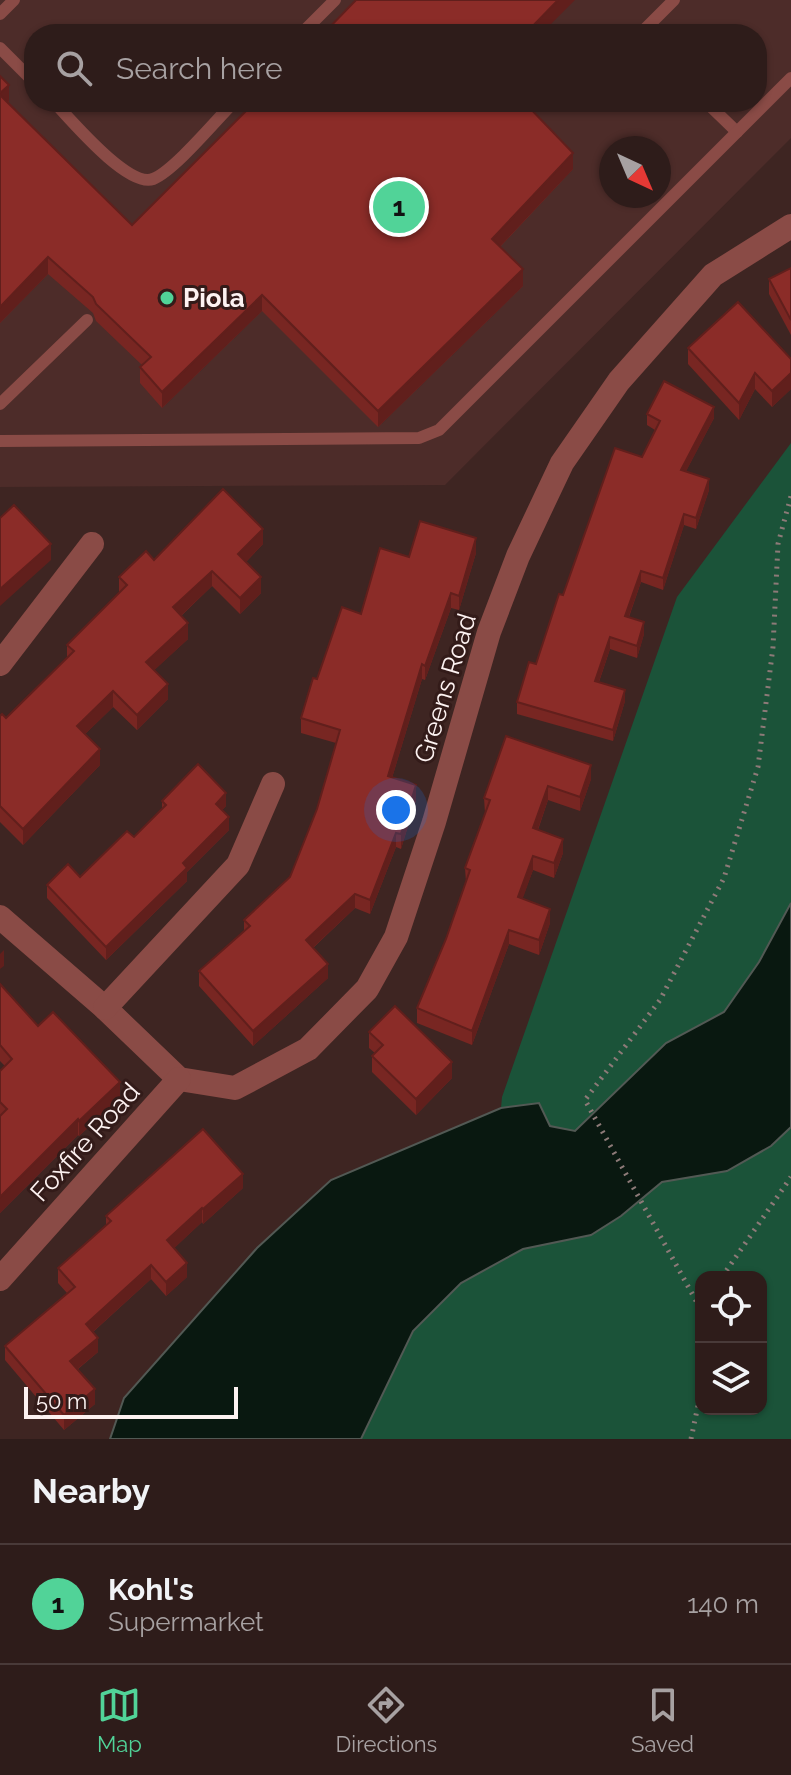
<!DOCTYPE html>
<style>
:root{--surface:#2e1c1a;--page:#362523;--text:#f1f3f6;--muted:#a7a1a2;--line:#493a39;--accent:#51d398}
body{margin:0;font-family:Raleway,sans-serif;background:var(--page);color:var(--text)}
.controls{position:absolute;right:24px;bottom:24px;display:grid;overflow:hidden;border-radius:16px;box-shadow:0 2px 6px #0004}
.controls button{width:72px;height:72px;display:grid;place-items:center;padding:0;border:0;border-bottom:2px solid var(--line);background:var(--surface);color:var(--text);font:40px sans-serif}
.compass{position:absolute;left:599px;top:136px;width:72px;height:72px;border-radius:50%;background:var(--surface);box-shadow:0 2px 6px #0004;rotate:136deg}
.scale{position:absolute;left:24px;bottom:20px;width:214px;box-sizing:border-box;padding-left:8px;border:4px solid #fdf2f1;border-top:0;font-size:22px;line-height:28px;white-space:nowrap;color:#fdf2f1;-webkit-text-stroke:6px #331b19;paint-order:stroke}
.you{position:absolute;left:396px;top:810px;width:28px;height:28px;margin:-20px;border:6px solid #fff;border-radius:50%;background:#1a73e8;box-shadow:0 0 0 12px #1a73e833}
.badge{display:grid;place-items:center;width:52px;height:52px;border-radius:50%;background:var(--accent);color:#111;font-size:26px;font-weight:700}
.pin{position:absolute;translate:-50% -50%;border:4px solid #fff;box-shadow:0 2px 8px #0006}
.list{margin:0;padding:0;list-style:none}
h2{display:flex;justify-content:space-between;align-items:center;height:104px;margin:0;padding:0 32px;font-size:34px}
h2 small{font-size:26px;font-weight:400;color:var(--muted)}
.list li{display:grid;grid-template-columns:52px 1fr auto;gap:24px;align-items:center;box-sizing:border-box;height:120px;padding:0 32px;border-top:2px solid var(--line)}
.list b{display:block;font-size:30px;white-space:nowrap}
.list p{margin:0;font-size:26px;white-space:nowrap;color:var(--muted)}
.list em{font-size:26px;font-style:normal;color:var(--muted)}
.icon{flex:none;width:44px;height:44px;fill:none;stroke:currentColor;stroke-width:2;stroke-linecap:round;stroke-linejoin:round}
.map{position:relative;flex:none;width:791px;height:1439px;overflow:hidden}
.search{position:absolute;background:var(--surface);box-shadow:0 2px 6px #0004;left:24px;right:24px;top:24px;height:88px;display:flex;align-items:center;gap:20px;box-sizing:border-box;padding:0 28px;border-radius:32px;color:var(--muted);font-size:30px}
.sheet{height:224px;background:var(--surface)}
nav{display:flex;justify-content:space-around;align-items:center;box-sizing:border-box;height:112px;border-top:2px solid var(--line);background:var(--surface);font-size:22px;color:var(--muted)}
nav a{display:grid;justify-items:center;gap:4px}
nav .on{color:var(--accent)}
.map>svg:first-child{display:block}
.built{fill:#4d2c29;fill-rule:evenodd}
.green{fill:#1b5339;fill-rule:evenodd}
.water{fill:#091810;stroke:#525954;stroke-width:2}
.lines{fill:none;stroke-linecap:round;stroke-linejoin:round}
.path{stroke:#8d7a78;stroke-width:5;stroke-dasharray:2 6;stroke-linecap:butt}
.lane{stroke:#8a4b46;stroke-width:12}
.street{stroke:#8a4b46;stroke-width:24}
.wall{fill:#782622}
.shaded-wall{fill:#611f1c}
.building{fill:#8b2c28;stroke:#611f1c;stroke-width:2}
.poi-dot{fill:#51d398;stroke:#331b19;stroke-width:3}
.labels{text-anchor:middle;dominant-baseline:central;stroke-width:6;stroke-linejoin:round;paint-order:stroke}
.poi-label{font-size:26px;font-weight:bold;fill:#fdf2f1;stroke:#331b19;text-anchor:start}
.street-label{font-size:26px;fill:#fdf2f1;stroke:#331b19}
</style>
<div class="map">
<svg width="791" height="1439" viewBox="0 0 791 1439">
<rect width="100%" height="100%" fill="#3e2522"/>
<path class="built" d="M0,0H791V138L445,485L0,487ZM34,34H757V102H34ZM611,148H659V196H611Z"/>
<path class="green" d="M791,443V1439H110L124,1398L257,1248L331,1180L501,1108L502,1097L677,597ZM701,1277H761V1409H701Z"/>
<path class="water" d="M791,903V1127L771,1146L727,1171L662,1182L621,1216L591,1235L523,1249L461,1283L413,1331L361,1439H110L124,1398L257,1248L331,1180L501,1108L539,1103L550,1126L575,1131L666,1043L724,1012L759,962Z"/>
<g class="lines">
<g class="path">
<path d="M722,1277L791,1177"/>
<path d="M701,1340L700,1308L585,1100L660,1000L724,878L758,767L773,647L778,544L791,496"/>
<path d="M691,1439L701,1391"/>
</g>
<g class="lane">
<path d="M0,14L14,0"/>
<path d="M301,34L335,0"/>
<path d="M640,34L674,0"/>
<path d="M0,48L34,82"/>
<path d="M54,102C71,120 128,188 153,179C174,171 217,119 234,102"/>
<path d="M706,102L737,132"/>
<path d="M0,404L87,320"/>
<path d="M0,441L419,438L439,430L791,78"/>
</g>
<g class="street">
<path d="M0,664L92,544"/>
<path d="M0,917L105,1008L179,1079L235,1088L308,1049L367,989L396,937L434,822L489,632L518,556L562,463L619,381L713,275L791,226"/>
<path d="M105,1008L238,865L273,784"/>
<path d="M0,1279L179,1079"/>
</g>
</g>
<g class="wall">
<path d="M0,76L9,101L8,102L132,225L573,169L500,247L523,286L378,427L262,311L162,408L140,383V367L142,365L96,321L93,313L48,274L0,323Z"/>
<path d="M791,268V335L769,294V279Z"/>
<path d="M688,348L791,359V389L772,407L755,389L739,420L688,364Z"/>
<path d="M647,414L714,418L686,471L709,490L696,529L684,525L663,590L641,582L629,617L644,634L637,658L610,649L599,682L625,701L613,741L517,714V702L536,664L563,595L642,457L655,430L647,425Z"/>
<path d="M263,544L246,562L261,593L240,614L212,586L181,616L188,639L154,670L168,699L137,730L113,707L85,734L100,765L23,845L0,822V716L6,718L67,658V645L119,593V577L154,560Z"/>
<path d="M476,553L459,610L451,608L425,680L422,679L392,778L416,800L401,849L396,847L370,914L355,908L313,948L328,978L253,1046L199,986V971L244,932V920L290,877L317,809L336,743L301,733V718L317,679L361,614L409,557Z"/>
<path d="M591,779L580,811L548,800L538,830L563,853L554,878L533,870L522,899L550,923L539,955L509,944L472,1045L417,1023V1008L446,939L466,882L465,868L485,813L484,798Z"/>
<path d="M162,801L226,806L222,810L229,830L187,872V881L106,960L47,898V885L80,877L134,837L162,809Z"/>
<path d="M0,984L38,1026L120,1098L79,1136L78,1135L0,1213V1071L5,1066L0,1061Z"/>
<path d="M369,1032L452,1078L416,1115L372,1072V1056L375,1053L369,1048Z"/>
<path d="M243,1188L203,1224L202,1222L174,1248L187,1277L166,1296L151,1279L93,1332L98,1352L78,1369L95,1404L64,1430L5,1360V1346L67,1293L58,1283V1268L106,1226V1216Z"/>
</g>
<g class="shaded-wall">
<path d="M558,0H575L541,34H525Z"/>
<path d="M9,85V101L0,109V93Z"/>
<path d="M573,153V169L492,255V239Z"/>
<path d="M48,257V274L0,323V307Z"/>
<path d="M523,269V286L378,427V411Z"/>
<path d="M262,295V311L162,408V392Z"/>
<path d="M755,373V389L739,420V403Z"/>
<path d="M791,373V389L772,407V391Z"/>
<path d="M714,407V418L681,481V470Z"/>
<path d="M709,479V490L696,529V518Z"/>
<path d="M684,514V525L663,590V578Z"/>
<path d="M263,529V544L238,570V554Z"/>
<path d="M476,538V553L459,610V596Z"/>
<path d="M51,544V560L0,606V589Z"/>
<path d="M212,571V586L173,623V607Z"/>
<path d="M641,571V582L625,627V616Z"/>
<path d="M261,577V593L240,614V598Z"/>
<path d="M451,593V608L425,680V666Z"/>
<path d="M644,622V634L637,658V646Z"/>
<path d="M188,623V639L146,678V662Z"/>
<path d="M610,637V649L595,693V681Z"/>
<path d="M422,664V679L388,791V776Z"/>
<path d="M168,684V699L137,730V715Z"/>
<path d="M625,690V701L613,741V730Z"/>
<path d="M113,691V707L77,742V726Z"/>
<path d="M100,749V765L23,845V829Z"/>
<path d="M591,765V779L580,811V797Z"/>
<path d="M416,785V800L401,849V834Z"/>
<path d="M548,786V800L533,843V828Z"/>
<path d="M226,793V806L216,817V804Z"/>
<path d="M229,817V830L187,872V881L106,960V947L183,863Z"/>
<path d="M396,833V847L370,914V900Z"/>
<path d="M563,839V853L554,878V863Z"/>
<path d="M533,856V870L518,912V897Z"/>
<path d="M355,894V908L306,954V940Z"/>
<path d="M550,909V923L539,955V940Z"/>
<path d="M509,930V944L472,1045V1031Z"/>
<path d="M4,950V966L0,969V954Z"/>
<path d="M328,964V978L253,1046V1031Z"/>
<path d="M452,1062V1078L416,1115V1099Z"/>
<path d="M120,1082V1098L79,1136V1121Z"/>
<path d="M78,1119V1135L0,1213V1197Z"/>
<path d="M243,1174V1188L203,1224V1209Z"/>
<path d="M202,1208V1222L167,1255V1240Z"/>
<path d="M187,1263V1277L166,1296V1282Z"/>
<path d="M151,1265V1279L86,1338V1324Z"/>
<path d="M98,1338V1352L70,1375V1361Z"/>
<path d="M95,1389V1404L64,1430V1415Z"/>
</g>
<g class="building">
<path d="M356,0H558L525,34H323Z"/>
<path d="M0,76L9,85L0,93Z"/>
<path d="M0,95L132,225L255,102H524L573,153L492,239L523,269L378,411L262,295L162,392L140,367L151,357L96,304L93,297L48,257L0,307Z"/>
<path d="M791,268V320L769,279Z"/>
<path d="M738,302L791,359V373L772,391L755,373L739,403L688,348Z"/>
<path d="M664,381L714,407L681,470L709,479L696,518L684,514L663,578L641,571L625,616L644,622L637,646L610,637L595,681L625,690L613,730L517,702L529,662L536,664L559,594L563,595L615,448L642,457L660,421L647,414Z"/>
<path d="M223,489L263,529L238,554L261,577L240,598L212,571L173,607L188,623L146,662L168,684L137,715L113,691L77,726L100,749L23,829L0,806V716L2,714L6,718L74,651L67,645L127,585L119,577L146,551L154,560Z"/>
<path d="M14,505L51,544L0,589V518Z"/>
<path d="M420,521L476,538L459,596L451,593L425,666L422,664L388,776L416,785L401,834L396,833L370,900L355,894L306,940L328,964L253,1031L199,971L250,926L244,920L290,877L317,809L340,730L301,718L313,678L317,679L342,607L361,614L380,548L409,557Z"/>
<path d="M506,736L591,765L580,797L548,786L533,828L563,839L554,863L533,856L518,897L550,909L539,940L509,930L472,1031L417,1008L446,939L470,870L465,868L490,800L484,798Z"/>
<path d="M198,764L226,793L216,804L229,817L183,863L187,868L106,947L47,885L68,864L80,877L127,831L134,837L166,805L162,801Z"/>
<path d="M0,984L38,1026L53,1012L120,1082L79,1121L78,1119L0,1197V1116L7,1109L0,1102V1071L12,1059L0,1045Z"/>
<path d="M395,1006L452,1062L416,1099L372,1056L383,1045L369,1032Z"/>
<path d="M203,1129L243,1174L203,1209L202,1208L167,1240L187,1263L166,1282L151,1265L86,1324L98,1338L70,1361L95,1389L64,1415L5,1346L75,1287L58,1268L111,1221L106,1216Z"/>
</g>
<circle class="poi-dot" cx="167" cy="298" r="8"/>
<g class="labels">
<g class="poi-label">
<text x="183" y="298">Piola</text>
</g>
<g class="street-label">
<text transform="translate(445 688) rotate(-73)">Greens Road</text>
<text transform="translate(85 1142) rotate(-48)">Foxfire Road</text>
</g>
</g>
</svg>
<div class="controls">
<button><svg class="icon" aria-label="locate" viewBox="0 0 24 24"><circle cx="12" cy="12" r="6"/><path d="M12 2v4M12 18v4M2 12h4M18 12h4"/></svg></button>
<button><svg class="icon" aria-label="layers" viewBox="0 0 24 24"><path d="M12 4l9 5-9 5-9-5zM3 14l9 5 9-5"/></svg></button>
</div>
<svg class="compass" viewBox="-18 -18 36 36"><path d="M0-13l5 13h-10z" fill="#e53935"/><path d="M0 13l5-13h-10z" fill="#a7a1a2"/></svg>
<div class="scale">50 m</div>
<div class="you"></div>
<div class="pin badge" style="left:399px;top:207px">1</div>
<div class="search"><svg class="icon" aria-label="search" viewBox="0 0 24 24"><circle cx="10" cy="10" r="6"/><path d="M15 15l6 6"/></svg>Search here</div>
</div>
<section class="sheet">
<h2>Nearby<small></small></h2>
<ul class="list">
<li><span class="badge">1</span><div><b>Kohl's</b><p>Supermarket</p></div><em>140 m</em></li>
</ul>
</section>
<nav>
<a class="on"><svg class="icon" aria-label="map" viewBox="0 0 24 24"><path d="M3 6l6-2 6 2 6-2v14l-6 2-6-2-6 2zM9 4v14M15 6v14"/></svg>Map</a>
<a><svg class="icon" aria-label="directions" viewBox="0 0 24 24"><path d="M12 3l9 9-9 9-9-9zM9 14v-3h6M13 9l2 2-2 2"/></svg>Directions</a>
<a><svg class="icon" aria-label="saved" viewBox="0 0 24 24"><path d="M7 4h10v16l-5-4-5 4z"/></svg>Saved</a>
</nav>
